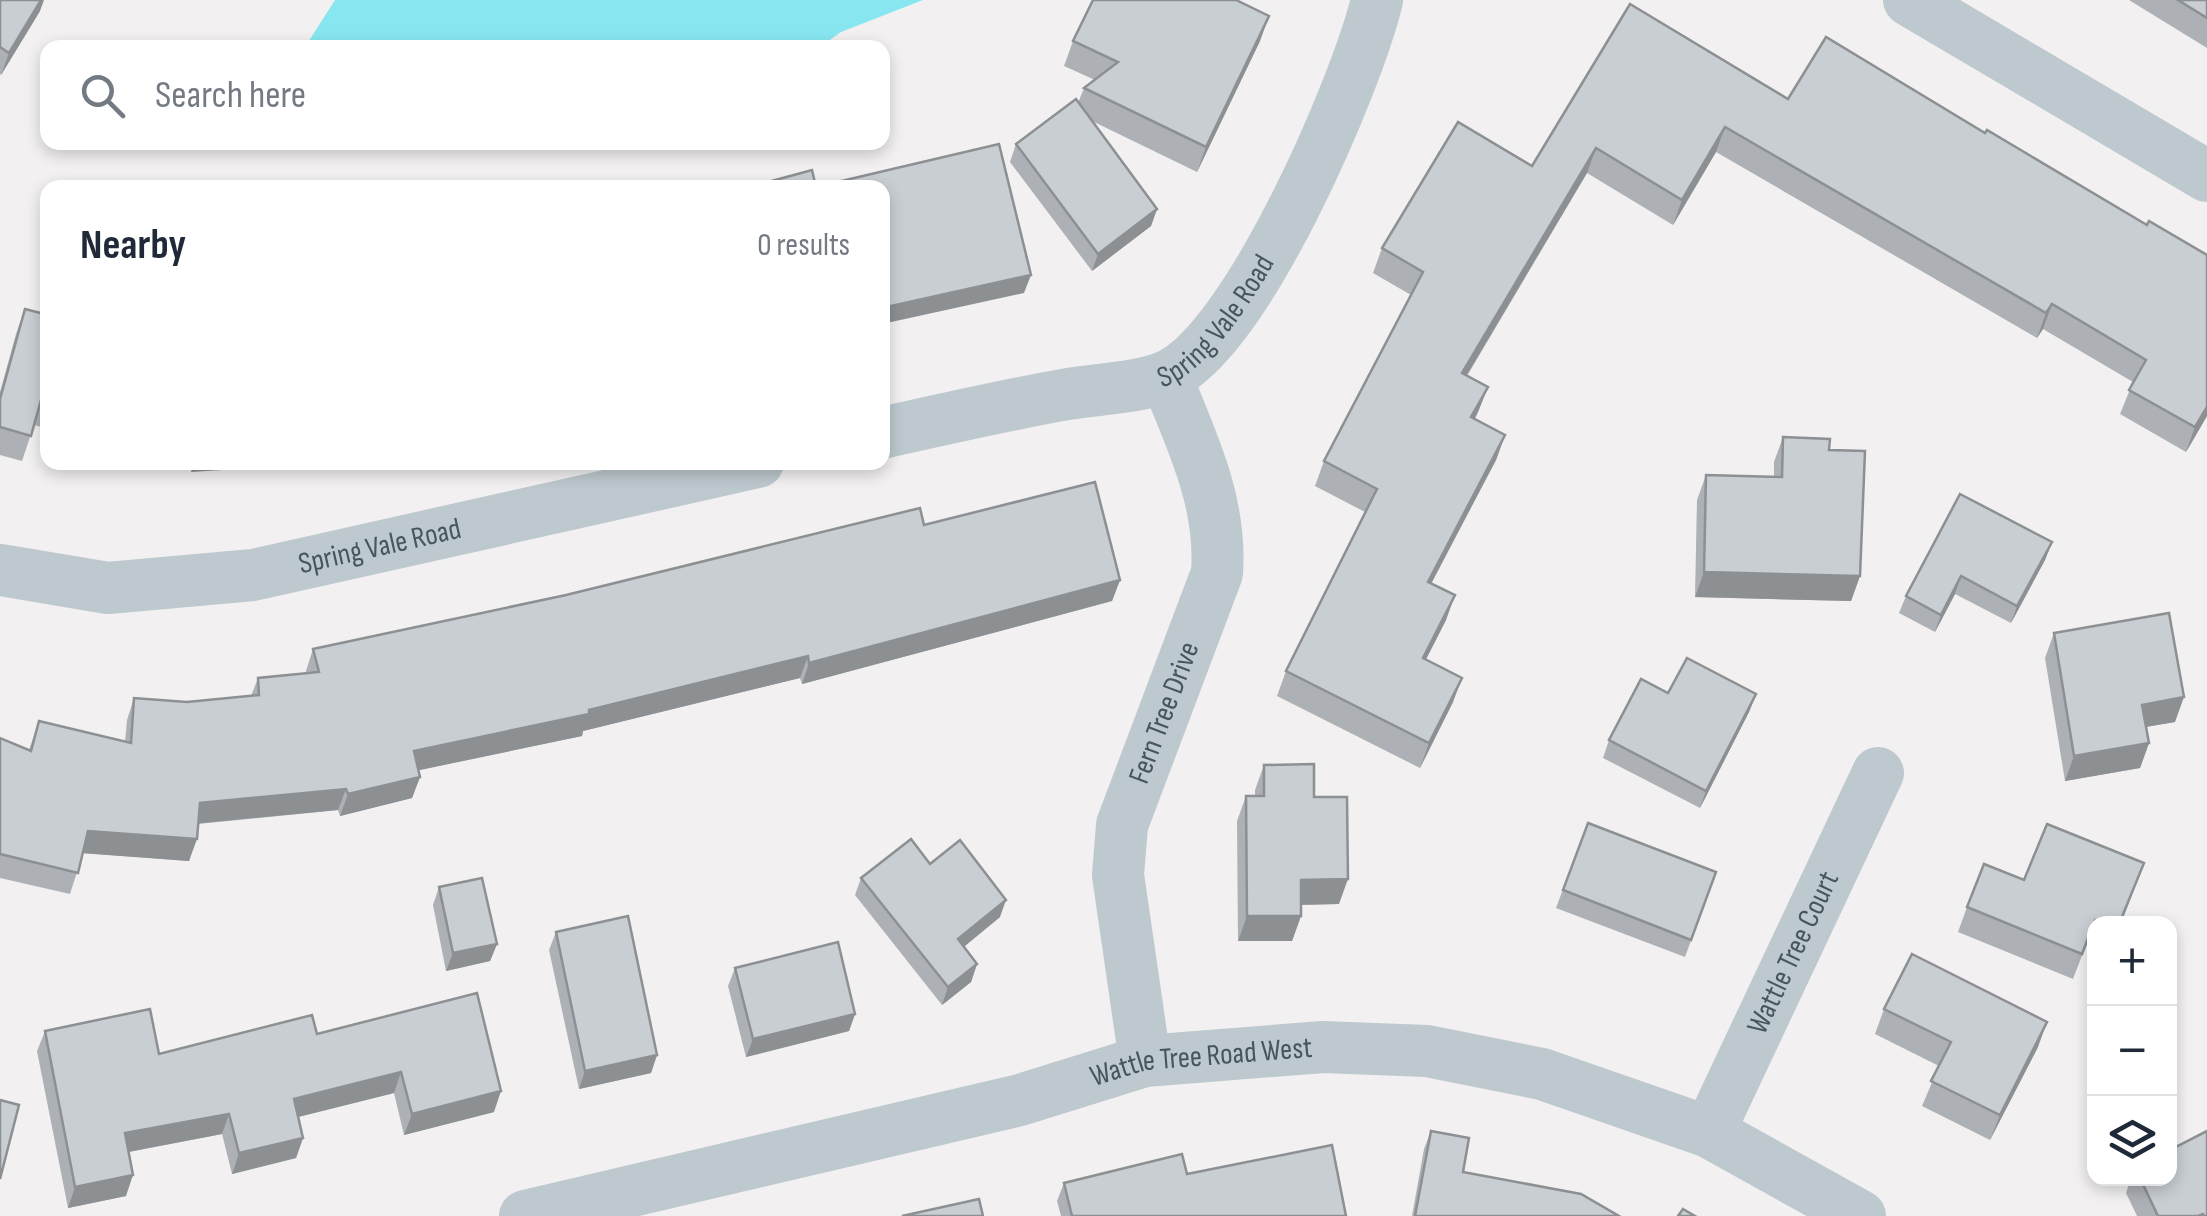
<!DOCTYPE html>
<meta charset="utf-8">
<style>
:root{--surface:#fff;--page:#f6f6f7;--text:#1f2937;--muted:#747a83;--line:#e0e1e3}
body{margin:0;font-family:"Sofia Sans Condensed",sans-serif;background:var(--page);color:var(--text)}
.controls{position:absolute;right:30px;bottom:30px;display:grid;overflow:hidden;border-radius:20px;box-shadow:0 5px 15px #0003}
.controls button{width:90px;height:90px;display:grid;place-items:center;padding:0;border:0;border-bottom:2px solid var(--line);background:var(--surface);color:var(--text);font:50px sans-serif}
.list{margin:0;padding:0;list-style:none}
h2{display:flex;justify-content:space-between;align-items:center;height:130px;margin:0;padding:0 40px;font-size:42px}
h2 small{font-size:32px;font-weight:400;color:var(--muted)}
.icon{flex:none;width:55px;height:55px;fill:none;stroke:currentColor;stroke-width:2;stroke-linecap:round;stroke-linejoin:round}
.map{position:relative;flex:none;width:2207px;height:1216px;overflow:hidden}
.search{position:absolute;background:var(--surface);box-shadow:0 5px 15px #0003;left:40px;top:40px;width:850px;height:110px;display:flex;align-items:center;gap:25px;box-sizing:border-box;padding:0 35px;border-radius:20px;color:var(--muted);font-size:38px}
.panel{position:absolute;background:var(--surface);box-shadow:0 5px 15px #0003;left:40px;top:180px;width:850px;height:290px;border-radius:20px}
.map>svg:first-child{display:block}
.water{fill:#88e6f0}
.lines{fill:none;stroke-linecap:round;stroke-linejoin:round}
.street{stroke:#bdc9cf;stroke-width:52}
.wall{fill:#adb1b5}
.shaded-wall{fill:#8d9093}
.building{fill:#c9ced2;stroke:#8d9093;stroke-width:2.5}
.labels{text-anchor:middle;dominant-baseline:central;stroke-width:10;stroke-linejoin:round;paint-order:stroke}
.street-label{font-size:30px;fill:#47565e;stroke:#fff}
</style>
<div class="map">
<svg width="2207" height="1216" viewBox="0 0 2207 1216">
<rect width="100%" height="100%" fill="#f2f0f0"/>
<path class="water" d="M335,0H923L841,32L820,47H305Z"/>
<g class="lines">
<g class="street">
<path d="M1909,0L2207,176"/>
<path id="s1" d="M882,433C944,419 1005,405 1068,394C1098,389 1137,388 1165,377C1246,344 1357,84 1377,0"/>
<path id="s2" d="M0,570L108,588L253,575L758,462"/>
<path id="s3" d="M1145,1061L1118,875L1122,825L1217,573C1222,502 1192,442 1166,377"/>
<path id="s4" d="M1709,1132L1878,773"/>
<path id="s5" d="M525,1216L1020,1100L1145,1061L1323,1047L1427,1051L1542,1074L1709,1132L1860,1216"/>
</g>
</g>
<g class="wall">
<path d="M0,0L40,11L1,75L0,74Z"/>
<path d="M2129,0H2207V48Z"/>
<path d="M1630,4L1788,99L1985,133L2147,225L2207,255V416L2186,452L2120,414L2133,382L2043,329L2037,338L1716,152L1673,225L1587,173L1467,376L1488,387L1475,419L1505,435L1496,460L1431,583L1446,620L1426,659L1453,702L1420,768L1277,696L1286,671L1365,512L1315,486L1324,461L1411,295L1373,273L1382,248L1532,166Z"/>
<path d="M1073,41H1260L1197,172L1092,121L1157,209L1151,226L1092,271L1010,162L1016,144L1078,103L1084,88L1095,80L1064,66Z"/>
<path d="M25,309L48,315V429L34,425L22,461L0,455V392L16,334Z"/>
<path d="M1783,437L1829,450L1860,576L1851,601L1695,597L1697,500L1706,475L1774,477V462Z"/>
<path d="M924,525L1120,580L1112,601L802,684L800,678L583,731L582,736L418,770L420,777L412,798L340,816L338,810L198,824L189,861L83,853L70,894L0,878V738L29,750L39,721L125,742L127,720L134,698L187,702L251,696L258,678L306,673V671L313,649Z"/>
<path d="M2052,542L2045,560L2011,623L1955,594L1935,632L1899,613L1906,596Z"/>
<path d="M2054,633L2175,722L2146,727L2149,743L2140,768L2065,781L2045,658Z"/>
<path d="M1668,693L1756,694L1749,712L1700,808L1603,758L1609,740Z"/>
<path d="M1264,765L1314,797L1339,904L1301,905V916L1292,941H1238L1237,821L1246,796H1255V790Z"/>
<path d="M1588,823L1716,872L1685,957L1556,908Z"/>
<path d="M2144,863L2121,924H2094V948L2086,945L2073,979L1958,932L1967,907L2024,880Z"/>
<path d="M930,864L1000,917L964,947L977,964L971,982L942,1005L855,895L861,878Z"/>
<path d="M439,887L497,944L490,961L446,971L433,905Z"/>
<path d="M556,932L657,1055L651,1073L579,1089L549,950Z"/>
<path d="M735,968L855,1014L849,1031L746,1057L728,986Z"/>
<path d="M1884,1009L2038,1047L1990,1140L1922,1106L1939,1066L1875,1034Z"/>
<path d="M45,1031L159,1054L317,1034L494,1112L404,1135L394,1093L298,1117L303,1138L296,1158L232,1174L222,1134L129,1152L126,1196L68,1208L37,1051Z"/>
<path d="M1431,1131L1463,1172L1619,1216H1412L1424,1149Z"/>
<path d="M1187,1174L1346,1216H1061L1057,1201L1064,1183Z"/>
<path d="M2131,1178H2170L2207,1216H2137L2126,1193Z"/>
</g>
<g class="shaded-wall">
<path d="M41,0H44L40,11L1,75L9,53Z"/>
<path d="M1269,16L1260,41L1197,172L1206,147Z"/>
<path d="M1725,127L1716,152L1673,225L1682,200Z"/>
<path d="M1596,148L1587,173L1453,398L1462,373Z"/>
<path d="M1157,209L1151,226L1092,271L1098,254Z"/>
<path d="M1031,275L1024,293L882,324V308Z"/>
<path d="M2052,304L2043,329L2037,338L2046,313Z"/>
<path d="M1488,387L1478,412L1462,442L1471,417Z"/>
<path d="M2207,407V416L2186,452L2195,427Z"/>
<path d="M1505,435L1496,460L1419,607L1428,582Z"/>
<path d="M194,462H276L253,468L191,472Z"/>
<path d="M2052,542L2045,560L2011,623L2017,606Z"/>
<path d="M1704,572L1860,576L1851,601L1695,597Z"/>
<path d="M1961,576L1955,594L1935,632L1941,615Z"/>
<path d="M1120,580L1112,601L802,684L809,663Z"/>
<path d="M1455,595L1446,620L1414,683L1423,658Z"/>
<path d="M808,656L800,678L583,731L582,736L406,773L414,751Z"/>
<path d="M1462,678L1453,702L1420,768L1429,743Z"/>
<path d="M1756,694L1749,712L1700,808L1706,791Z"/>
<path d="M2184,697L2175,722L2133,729L2142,705Z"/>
<path d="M2149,743L2140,768L2065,781L2074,756Z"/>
<path d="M420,777L412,798L340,816L348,794Z"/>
<path d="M346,789L338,810L192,824L200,803Z"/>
<path d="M88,831L197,839L189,861L80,853Z"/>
<path d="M1348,879L1339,904L1292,905L1301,880Z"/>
<path d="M1006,900L1000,917L951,957L958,939Z"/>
<path d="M1247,916H1301L1292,941H1238Z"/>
<path d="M497,944L490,961L446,971L453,953Z"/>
<path d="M977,964L971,982L942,1005L948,987Z"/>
<path d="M855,1014L849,1031L746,1057L753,1039Z"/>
<path d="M2047,1022L2038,1047L1990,1140L2000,1115Z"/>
<path d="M657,1055L651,1073L579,1089L585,1071Z"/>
<path d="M401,1072L394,1093L286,1120L294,1099Z"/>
<path d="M501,1091L494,1112L404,1135L412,1114Z"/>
<path d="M229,1114L222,1134L117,1154L125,1133Z"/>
<path d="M303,1138L296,1158L232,1174L239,1153Z"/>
<path d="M133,1175L126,1196L68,1208L75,1187Z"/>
</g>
<g class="building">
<path d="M0,0H41L9,53L0,47Z"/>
<path d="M1093,0H1236L1269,16L1206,147L1084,88L1118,62L1073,41Z"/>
<path d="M2178,0H2207V18Z"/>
<path d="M1630,4L1788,99L1826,37L1985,133L1987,130L2147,225L2149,221L2207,255V407L2195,427L2129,390L2146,360L2052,304L2046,313L1725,127L1682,200L1596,148L1462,373L1488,387L1471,417L1505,435L1428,582L1455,595L1423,658L1462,678L1429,743L1286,671L1377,489L1324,461L1423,272L1382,248L1458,122L1532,166Z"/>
<path d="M1076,99L1157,209L1098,254L1016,144Z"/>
<path d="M999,144L1031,275L882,308V188H746L812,170L816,187Z"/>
<path d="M25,309L48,315V402L41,400L31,436L0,427V399Z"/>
<path d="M1783,437L1830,439L1829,450L1865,451L1860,576L1704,572L1706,475L1782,477Z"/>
<path d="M1095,482L1120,580L809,663L808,656L589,710V714L414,751L420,777L348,794L346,789L200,803L197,839L88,831L78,873L0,854V738L31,751L39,721L131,743L134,698L187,702L259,695L258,678L319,672L313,649L566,595L920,508L924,525Z"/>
<path d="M1960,494L2052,542L2017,606L1961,576L1941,615L1906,596Z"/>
<path d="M2169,613L2184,697L2142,705L2149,743L2074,756L2054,633Z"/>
<path d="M1687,658L1756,694L1706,791L1609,740L1641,679L1668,693Z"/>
<path d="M1314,764V797H1347L1348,879L1301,880V916H1247L1246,796H1264V765Z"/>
<path d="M1588,823L1716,872L1691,940L1563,890Z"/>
<path d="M2047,824L2144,863L2119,924H2104L2095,920L2082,954L1967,907L1984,864L2024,880Z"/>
<path d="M911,839L930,864L960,840L1006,900L958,939L977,964L948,987L861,878Z"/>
<path d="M482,878L497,944L453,953L439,887Z"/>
<path d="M628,916L657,1055L585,1071L556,932Z"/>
<path d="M838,942L855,1014L753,1039L735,968Z"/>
<path d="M1912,954L2047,1022L2000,1115L1931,1081L1951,1042L1884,1009Z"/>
<path d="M477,993L501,1091L412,1114L401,1072L294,1099L303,1138L239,1153L229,1114L125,1133L133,1175L75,1187L45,1031L150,1009L159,1054L312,1015L317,1034Z"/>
<path d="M0,1100L19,1105L0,1179Z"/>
<path d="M1431,1131L1469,1138L1463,1172L1581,1194L1619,1216H1415Z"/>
<path d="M2207,1131V1216H2204L2203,1214L2198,1216H2158L2140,1178H2170V1150Z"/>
<path d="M1332,1145L1346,1216H1072L1064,1183L1182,1154L1187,1174Z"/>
<path d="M979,1199L983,1216H902Z"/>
<path d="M1683,1209L1695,1216H1678Z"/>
</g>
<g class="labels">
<g class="street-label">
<text stroke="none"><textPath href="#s1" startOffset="365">Spring Vale Road</textPath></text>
<text stroke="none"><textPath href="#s2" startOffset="385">Spring Vale Road</textPath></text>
<text stroke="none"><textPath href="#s3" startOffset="358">Fern Tree Drive</textPath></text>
<text stroke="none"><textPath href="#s4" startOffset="198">Wattle Tree Court</textPath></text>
<text stroke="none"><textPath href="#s5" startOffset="695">Wattle Tree Road West</textPath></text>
</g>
</g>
</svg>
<div class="controls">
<button>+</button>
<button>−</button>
<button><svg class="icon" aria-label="layers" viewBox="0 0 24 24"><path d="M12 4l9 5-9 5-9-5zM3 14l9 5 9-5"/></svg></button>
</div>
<div class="search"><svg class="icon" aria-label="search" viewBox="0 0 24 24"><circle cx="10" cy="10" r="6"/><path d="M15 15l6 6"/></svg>Search here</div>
<section class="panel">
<h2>Nearby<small>0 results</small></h2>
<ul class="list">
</ul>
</section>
</div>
